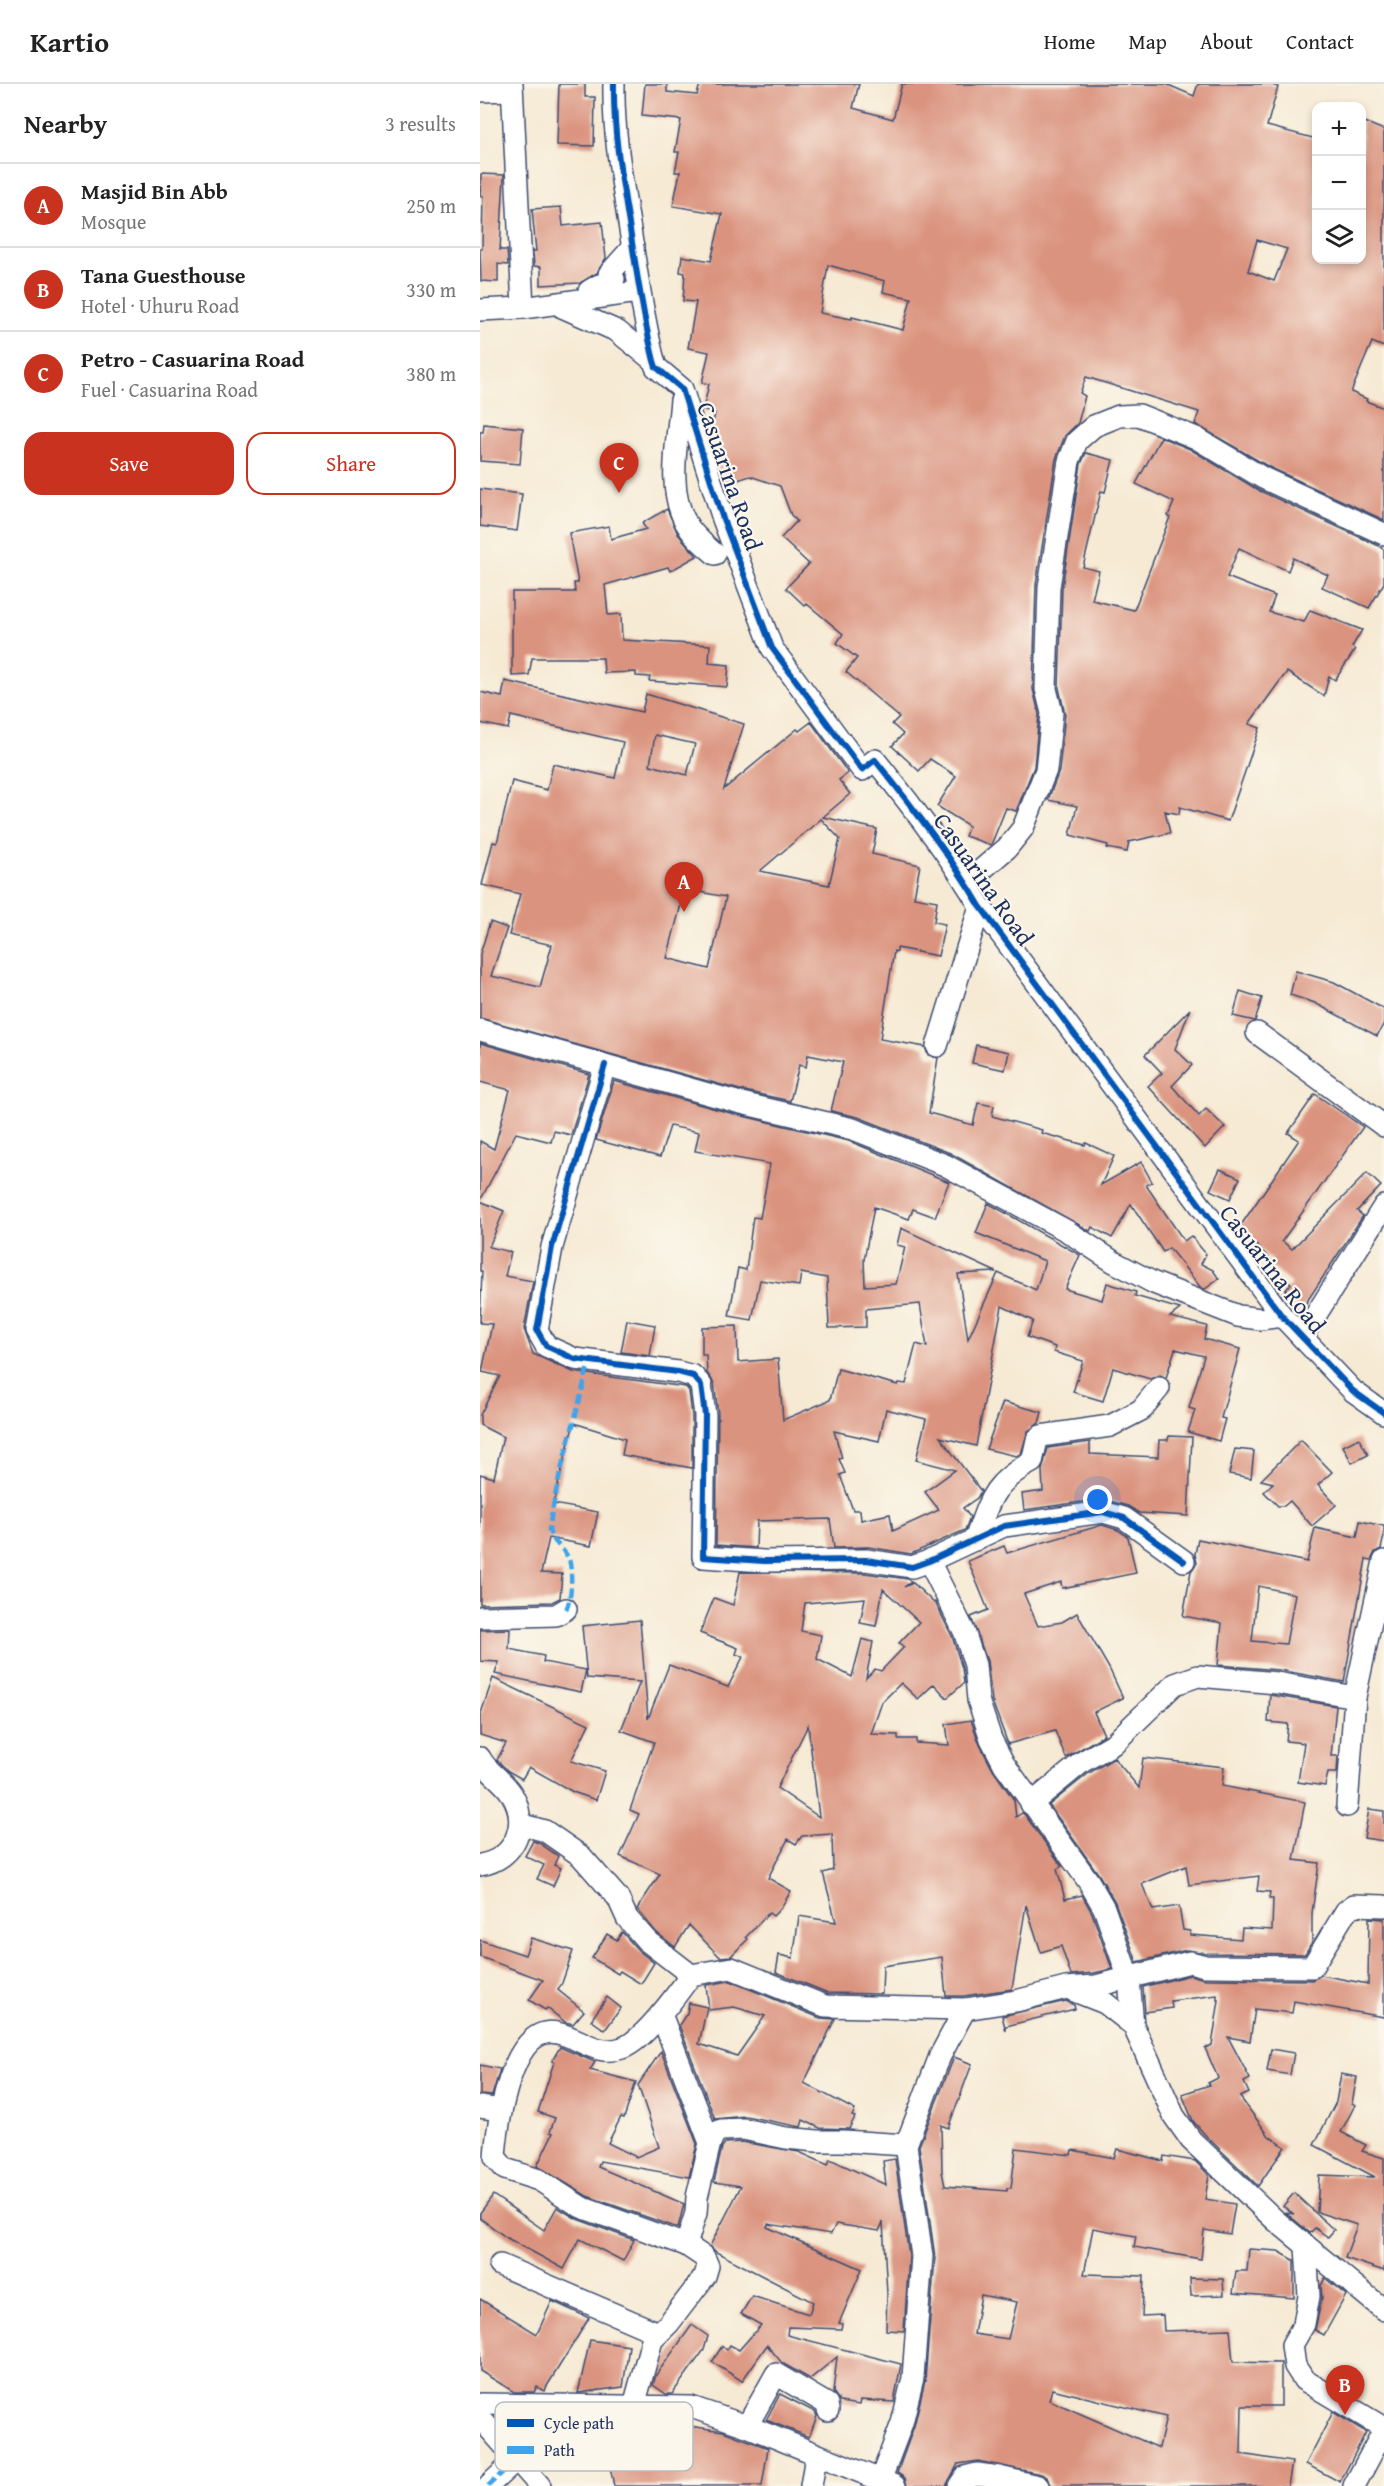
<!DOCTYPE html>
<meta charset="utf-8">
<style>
:root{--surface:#fff;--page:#f2f2f2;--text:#222;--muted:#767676;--line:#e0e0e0;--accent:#c8321e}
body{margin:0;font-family:"Gentium Book Plus",serif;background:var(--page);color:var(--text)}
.controls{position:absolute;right:18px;top:18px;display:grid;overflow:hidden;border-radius:12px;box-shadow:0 3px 9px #0003}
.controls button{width:54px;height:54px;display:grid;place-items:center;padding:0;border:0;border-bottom:2px solid var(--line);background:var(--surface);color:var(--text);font:30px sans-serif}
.you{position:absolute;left:618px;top:1416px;width:21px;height:21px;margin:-15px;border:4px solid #fff;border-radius:50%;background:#1a73e8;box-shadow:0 0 0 9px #1a73e833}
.badge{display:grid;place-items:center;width:39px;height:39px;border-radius:50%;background:var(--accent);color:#fff;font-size:20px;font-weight:700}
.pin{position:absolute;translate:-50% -50px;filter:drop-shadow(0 2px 3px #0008)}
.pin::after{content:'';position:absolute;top:32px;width:21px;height:18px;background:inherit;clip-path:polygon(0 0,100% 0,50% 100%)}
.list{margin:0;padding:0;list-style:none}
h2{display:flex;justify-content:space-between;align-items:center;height:78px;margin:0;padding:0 24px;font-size:26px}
h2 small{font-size:20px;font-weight:400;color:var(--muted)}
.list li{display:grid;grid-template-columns:39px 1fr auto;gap:18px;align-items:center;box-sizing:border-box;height:84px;padding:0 24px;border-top:2px solid var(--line)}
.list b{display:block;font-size:22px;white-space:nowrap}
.list p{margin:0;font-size:20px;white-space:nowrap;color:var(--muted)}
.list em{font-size:20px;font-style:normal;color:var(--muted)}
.actions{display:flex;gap:12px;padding:18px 24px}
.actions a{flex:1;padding:14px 0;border:2px solid var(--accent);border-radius:18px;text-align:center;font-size:21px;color:var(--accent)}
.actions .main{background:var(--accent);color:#fff}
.icon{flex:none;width:33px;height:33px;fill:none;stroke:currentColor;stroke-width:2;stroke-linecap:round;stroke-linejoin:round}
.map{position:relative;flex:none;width:904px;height:2402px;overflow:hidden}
header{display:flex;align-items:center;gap:36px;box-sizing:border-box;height:84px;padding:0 30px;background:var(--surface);border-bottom:2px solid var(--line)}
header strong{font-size:28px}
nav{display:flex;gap:33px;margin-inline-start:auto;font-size:21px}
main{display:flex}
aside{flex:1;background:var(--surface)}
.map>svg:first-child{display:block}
.building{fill:#da937e;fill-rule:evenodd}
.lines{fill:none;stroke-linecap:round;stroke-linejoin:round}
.minor-casing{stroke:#3c4b70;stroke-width:24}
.minor{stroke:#fff;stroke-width:21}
.quiet{stroke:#3da3ed;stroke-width:4.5;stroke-dasharray:9 4.5;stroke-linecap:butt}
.cycleway-casing{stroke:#fbf7ec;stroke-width:10}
.cycleway{stroke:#0057b8;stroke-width:6}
.labels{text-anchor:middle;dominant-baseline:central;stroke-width:4.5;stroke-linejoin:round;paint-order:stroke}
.street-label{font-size:24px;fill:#1b2f5e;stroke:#fbf7ec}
.key{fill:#fbf7ec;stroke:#b8bbc1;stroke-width:1.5}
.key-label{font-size:16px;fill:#1b2f5e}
</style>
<header>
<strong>Kartio</strong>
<nav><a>Home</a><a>Map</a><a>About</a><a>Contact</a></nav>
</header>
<main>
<aside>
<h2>Nearby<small>3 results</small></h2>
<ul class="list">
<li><span class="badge">A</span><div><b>Masjid Bin Abb</b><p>Mosque</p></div><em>250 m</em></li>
<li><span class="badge">B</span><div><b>Tana Guesthouse</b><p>Hotel · Uhuru Road</p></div><em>330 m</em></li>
<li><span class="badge">C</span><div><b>Petro - Casuarina Road</b><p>Fuel · Casuarina Road</p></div><em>380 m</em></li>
</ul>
<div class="actions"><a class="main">Save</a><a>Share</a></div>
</aside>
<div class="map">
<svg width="904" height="2402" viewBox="0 0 904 2402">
<rect width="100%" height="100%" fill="#fbf7ec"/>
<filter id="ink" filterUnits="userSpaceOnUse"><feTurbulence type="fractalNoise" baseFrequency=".0167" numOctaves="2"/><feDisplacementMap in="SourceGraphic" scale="12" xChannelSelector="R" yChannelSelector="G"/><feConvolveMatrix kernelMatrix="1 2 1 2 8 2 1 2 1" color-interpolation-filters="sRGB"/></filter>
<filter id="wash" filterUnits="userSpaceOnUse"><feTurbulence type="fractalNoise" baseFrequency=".008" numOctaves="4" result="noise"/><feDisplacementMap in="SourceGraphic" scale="24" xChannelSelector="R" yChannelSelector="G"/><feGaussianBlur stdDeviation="1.35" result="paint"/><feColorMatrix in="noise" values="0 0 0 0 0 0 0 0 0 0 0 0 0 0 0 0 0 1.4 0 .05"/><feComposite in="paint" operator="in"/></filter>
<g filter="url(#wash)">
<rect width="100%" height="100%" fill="#f6ead4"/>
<g id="blocks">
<g class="building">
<path d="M79,0H105V13H115L114,62L77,61Z"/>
<path d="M165,0H187V8L217,11L220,0H379L373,24L413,35L422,0H686L714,12L718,0H789L798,3L787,42L837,55V176H882V37L904,46V263L892,258L871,308L887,315L886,317L904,324V436L789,383L715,340L719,328L606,293L600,309L605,312L598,339L585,352L576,375L556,501L553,605L559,630L554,683L536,727L526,724L511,761L485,752L489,742L457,722L476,692L450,675L439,687L412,662L423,650L412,640L419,633L366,588L377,574L357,559L363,550L327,520L325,522L306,504L329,480L301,454L317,437L311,431L300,402L270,392L245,400L230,352L235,329L223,326L229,300L222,299L229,268L208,264L216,218L203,217L205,189L200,188L202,172L231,177L242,130L193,122L200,88H195L199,68H195L201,36L162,32ZM777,156L807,165L794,197L768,187ZM348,181L405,197L403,208L431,214L423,246L372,233V235L340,229Z"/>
<path d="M1,90L24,91L20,166H27L28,181L18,180V198L1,197L0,165H2L3,112H0Z"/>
<path d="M81,123L83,142L122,138L126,174L117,189L100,199L61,201V183L54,182L53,167H56L52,125Z"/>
<path d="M4,340L43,344L40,380L0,377V348H3Z"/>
<path d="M681,353L710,365L778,406L897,461L904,466V499L889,524L842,503L848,491L813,474L808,487L759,464L747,493L795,512L789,528L824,538L830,526L882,546L872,563L875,566L855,596L849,592L844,612L807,588L797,601L769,640L780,644L748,737L700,723L699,730L685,727L690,749L649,758L647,768L627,764L628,761L590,751L597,722L568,716L579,687L585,630L579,604L582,504L601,380L606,369L633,376L625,408L621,407L603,483L619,487L612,516L654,526L690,433L688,432L694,418L656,400Z"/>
<path d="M0,405L42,410L37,447L0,442Z"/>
<path d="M187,425L198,450L217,472L190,487L188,483L125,501L128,531L141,530L142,556L230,561L229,579L249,581L247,603L169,597L170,593L156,592V588L124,589L123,574H52L49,591L32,592V508H95L94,499H98L89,449L129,442L131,455L166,445L162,439Z"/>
<path d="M25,597L162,628L166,610L264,640L244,705L317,645L319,647L331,638L368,689L359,696L370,710L343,733L397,745L392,770L440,781L434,813L457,817L454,838L465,840L458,872L417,864V868L414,867L400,955L445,963L448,971L458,974L449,1029L493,1041L498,1019L514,1022L512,1032L562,1046L561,1049L605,1061L606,1059L634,1072L621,1101L661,1078L672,1098L666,1101L704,1157L711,1152L726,1170L721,1180L733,1186L739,1195L725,1205L721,1204L689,1164L683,1168L651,1120L632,1154L612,1143L610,1147L470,1069L378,1033L351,1027L363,978L328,971L326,983L319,981L310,1017L260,1006L0,934V870L10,838L27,844L11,892L60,903L72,861L29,851L40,810L2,801L13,758L17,759L32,697L67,706L73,680L135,694L143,658L31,632L28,645L0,639V608L22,613ZM175,651L215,660L207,691L170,681ZM341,735L360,755L349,801L280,787ZM205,805L246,813L229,885L187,874Z"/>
<path d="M816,887L854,898L904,925V939L897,952L835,919L810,911Z"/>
<path d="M760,907L782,914L775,937L753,932Z"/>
<path d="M710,925L695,965L712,981L692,1002L719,1032L726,1025L745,1043L725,1064L668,1002L682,989L665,971Z"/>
<path d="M0,959L109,990L91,1051L74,1047L71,1058L36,1049L0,1117L24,1127L9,1163L31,1168L25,1192L53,1197L44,1245L53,1270L93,1288L206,1303L209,1307L212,1332V1384L142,1371L145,1355L94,1339L73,1420L118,1428L111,1462L69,1454L61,1489L82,1490L80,1514L72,1518L0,1520V1390L14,1394L23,1353L0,1341V1331L20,1292L2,1288L12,1240L0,1239L2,1187H0V1057L14,1065L30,1006L0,998Z"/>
<path d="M496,961L529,968L525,986L492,979Z"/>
<path d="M134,997L254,1030L369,1057L469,1098L455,1133L433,1125L429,1135L394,1123L384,1176L385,1202L416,1200L425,1163L417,1161L421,1144L516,1188L478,1190L488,1255L518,1189L556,1206L565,1177L496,1149L508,1119L600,1171L585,1205L622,1216L627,1199L656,1208L655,1212L700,1225L690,1233L727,1242L724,1255L760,1265L741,1334L745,1335L739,1357L708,1348L715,1326L709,1324L724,1272L695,1265L686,1294L680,1291L670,1295L633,1284L623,1317L593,1308L603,1277L574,1268L575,1263L547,1253L553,1237L522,1222L496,1362L460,1353L501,1407L497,1414L483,1424L490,1433L485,1446L431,1470L388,1463L354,1464L350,1435L277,1437L276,1464L236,1461L238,1329L234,1299L227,1289L226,1271H222V1243L257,1242L258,1278L298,1275L303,1336L350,1316L358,1285L418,1301L419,1299L426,1300L436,1260L447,1263L440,1220L386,1225V1243L349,1244L347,1194L321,1189L319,1202L280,1196L272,1236L249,1232L258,1184L266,1186L273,1133L280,1134L290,1080L215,1067L219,1048L190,1042L180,1073L116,1056ZM406,1325L446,1335L436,1376L475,1386L445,1408L459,1426L413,1447L410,1430L381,1436L380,1426H373L360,1391L365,1389L359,1375L362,1374L354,1347L399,1357Z"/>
<path d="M835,1010L883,1043L802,1157L812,1165L887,1089L901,1102L877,1127L883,1132L820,1228L802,1210L811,1200L790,1181L793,1178L759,1144L819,1056L808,1049Z"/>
<path d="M740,1085L760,1094L750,1115L730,1106Z"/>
<path d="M147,1236L175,1241L170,1272L141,1268Z"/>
<path d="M523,1318L562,1328L559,1339L548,1347L541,1370L536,1372L506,1365Z"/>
<path d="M689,1352L712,1353L708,1432L659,1429L648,1422L622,1415L544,1426L542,1410L563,1407L562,1386L568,1364L610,1358V1370L678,1373L679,1356H688Z"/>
<path d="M879,1354L888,1371L872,1379L863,1362Z"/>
<path d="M821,1356L852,1388L838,1401L856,1421L832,1442L810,1417L804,1422H798L784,1408L793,1399L781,1396Z"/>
<path d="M755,1365L774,1367L771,1394L749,1390Z"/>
<path d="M880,1437L904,1442V1452L901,1465L895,1468L891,1476L886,1475L864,1598L799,1586L738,1581L742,1539L703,1532L711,1487L717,1479L715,1470L718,1455L827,1478L835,1444L877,1453ZM778,1502L815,1510L806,1560L772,1557Z"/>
<path d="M622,1441L638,1446L648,1453L656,1489L582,1504L581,1498L544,1510L558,1542L582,1538L597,1529L629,1584L643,1614L614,1628L624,1651L586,1674L575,1647L528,1660L512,1617L507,1577L491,1533L508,1526L488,1477L524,1462L527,1469Z"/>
<path d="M260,1488L385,1489L428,1495L431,1498L424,1503L433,1499L454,1519L455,1518L472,1552L482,1584L484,1599L467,1614L454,1600L438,1615L421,1599L402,1618L391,1650L418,1651V1655H436V1659L469,1661L466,1640L491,1636L500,1661L513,1686L534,1716L536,1733L542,1729L545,1731L582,1782L577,1785L585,1815L602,1811L612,1829L632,1885L614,1889L591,1891L581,1862L561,1868L546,1821L532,1905L484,1912H466L462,1873L403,1882L402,1910L348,1909L296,1888L299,1871L313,1874L319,1832L356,1838L343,1789L353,1786L352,1750L322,1752L316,1760L308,1755L288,1794L311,1807L301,1824L293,1832L289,1829L266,1853L268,1855L251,1872L240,1873L209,1841L195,1863L176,1848L157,1825L180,1790L140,1772L159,1730L150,1726L174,1658L141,1646L160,1598L107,1594L102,1542L160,1536L168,1635L189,1581L248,1603L263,1573L256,1570L258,1564L220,1549L234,1514L253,1521ZM403,1505L439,1538L419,1559L424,1563L401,1587L395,1585L386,1594L393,1558L382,1555L372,1593L337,1575L341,1551L321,1547L325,1519L385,1514L380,1539L396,1542ZM328,1641L339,1733L297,1704Z"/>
<path d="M30,1545L29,1565L64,1572L63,1578L106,1586L101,1608L15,1590L19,1578L0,1577V1546Z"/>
<path d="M13,1594L109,1640L91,1677L125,1687L116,1716L93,1708L49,1683L42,1695L28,1687L17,1676L26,1659L0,1651V1632Z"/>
<path d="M790,1611L856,1622L851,1672H858L857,1689H848L845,1702L818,1698L824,1659L806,1657L808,1640L788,1638Z"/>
<path d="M634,1674L659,1704L663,1674L744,1683L742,1702L825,1718L814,1776L839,1779L832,1829V1858L825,1870L727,1869L707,1866L657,1878L635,1818L619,1791L569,1721L609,1689ZM706,1782L709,1801L779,1792L777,1807L790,1808L789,1815H793L792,1846L762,1844L761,1855L710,1851V1847L703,1846L699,1822L673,1826L662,1800Z"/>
<path d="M889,1725L904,1727V1757L884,1754Z"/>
<path d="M53,1757L59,1759L78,1772L74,1781L81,1784L73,1802L57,1795L64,1781L45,1772Z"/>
<path d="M889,1834L904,1835V1933L814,1917L812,1929L775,1925L770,1957L748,1953L770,1995L764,1998L769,2009L760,2013L789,2052L805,2063L778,2102L728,2054L713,2037L702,2010L730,2001L728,1999L738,1994L725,1964L732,1961L739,1916H737V1911L691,1917L692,1924L665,1928L663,1903L710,1891L725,1895L832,1896L841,1891L888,1900Z"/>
<path d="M142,1848L158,1866L174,1879L161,1900L140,1887L138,1890L112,1874L127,1850L137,1856Z"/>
<path d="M51,1854L93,1867L82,1899L78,1906L104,1927L93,1940L85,1938L67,1924L65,1926L49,1916L63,1896L0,1873V1856L45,1871Z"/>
<path d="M250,1897L340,1934L355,1935L324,1999L375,2026L372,2032L375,2033L369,2045L340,2044L323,2036L321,2043L265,2032L235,2035L199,1941L207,1929L209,1919L227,1923L219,1960L257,1972L285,1932L254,1923L229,1926L226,1901Z"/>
<path d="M127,1913L141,1924L125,1946L111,1936Z"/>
<path d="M586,1917L594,1921L595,1925L526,1942V1947L522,1932Z"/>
<path d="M80,1963L115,1978L110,1986L156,1998L144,2034L141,2033L128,2059L156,2073L179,2063L158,2001L181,1967L217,2060L209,2093L120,2077L118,2083L204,2120L198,2144L107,2112L57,2082L73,2049L70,2048L75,2034L58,2028L74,1978L72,1977Z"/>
<path d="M791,1965L814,1969L810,1991L787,1987Z"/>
<path d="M474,1973L492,1980L468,2044L461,2041L462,2088L465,2102L527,2107V2104H531L536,2064L591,2071L592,2066L634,2074L637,2065L683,2077L684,2072L715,2077L729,2091L725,2115L755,2120L750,2150L724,2146L721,2175L654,2163L656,2152L613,2144L604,2190L664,2192L662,2232L683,2231L684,2247L750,2245L753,2278L801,2279V2322H762L761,2370L812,2378L808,2402H570L567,2393L561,2390L498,2377L478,2380L466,2402H427L425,2394L417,2389L434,2342L445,2297L455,2173L439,2062ZM501,2211L537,2218L528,2255L494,2250ZM572,2305L686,2333L679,2364L569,2316Z"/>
<path d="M0,1981L20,1985L12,2012L0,2011Z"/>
<path d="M861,1990L877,1993L872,2019L875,2021L861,2048L886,2061L882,2067L904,2074V2187L865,2174L877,2141L837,2128L839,2091L895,2093L834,2061L856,2018Z"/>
<path d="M262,2058L319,2068L348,2081L350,2075L406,2101L403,2077L415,2075L429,2172L424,2247L406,2246L407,2210L403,2138L399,2147L356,2140L351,2150L288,2140L287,2143L382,2185L359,2239L362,2240L361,2245L308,2243L307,2251L421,2280L414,2318L380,2316L379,2321L360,2318L353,2308L357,2273L330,2295L302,2279L287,2261L262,2297L232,2278L242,2262L247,2266L250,2261L259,2266L281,2241L261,2230L272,2212L329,2230L333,2218L236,2168L230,2162L261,2102L234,2098L242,2063L245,2059Z"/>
<path d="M814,2109L854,2146L848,2153L835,2144L830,2149L805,2128L814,2130L803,2122Z"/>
<path d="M13,2111L64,2146L77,2123L97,2135L154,2156L143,2177L100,2155L84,2185L27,2154L0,2134V2129Z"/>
<path d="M769,2165L798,2167L814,2176V2214L753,2209L756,2187H767Z"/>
<path d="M710,2194L743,2195L744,2211L711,2212Z"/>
<path d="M845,2194L866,2211L844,2251L835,2246L842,2214L841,2202Z"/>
<path d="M0,2215L57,2250L72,2217L109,2234L64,2307L57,2303L54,2308H34L0,2287Z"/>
<path d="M212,2241L228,2252L224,2266L192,2310H186L173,2301L176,2291Z"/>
<path d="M110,2256L149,2262L143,2303L98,2309Z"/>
<path d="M300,2310L335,2328L337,2332L329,2353L286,2336Z"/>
<path d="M853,2328L886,2348L860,2398L826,2380Z"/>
<path d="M120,2334L139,2335L138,2344L144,2335H161L243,2347L288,2364L282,2402H134Z"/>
</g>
</g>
</g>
<g filter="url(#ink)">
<use href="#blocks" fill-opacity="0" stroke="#3c4b70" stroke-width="1.5"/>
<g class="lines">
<defs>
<g id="minor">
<path d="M32,0L43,224"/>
<path d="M134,0C133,49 142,97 150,146C157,190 163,233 174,277L176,283L202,305L243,435L292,564L382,686L395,676C433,723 470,771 500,822L802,1232L873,1307L904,1329"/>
<path d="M0,7L32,6"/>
<path d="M109,207L119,201L122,204L134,195L129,190L153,163"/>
<path d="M82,223L137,247L174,277"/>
<path d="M0,226L43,224L158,208"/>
<path d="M201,316C198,355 186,404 206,439C213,452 225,461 235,470"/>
<path d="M486,799L527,764L543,744L566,686L572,629L566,605L569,503L589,377L597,357L614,342L639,332L659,331L716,354L783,394L904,450"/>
<path d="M0,946L257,1018L373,1045L465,1081L587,1147L634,1178L674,1199L758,1232L780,1235L802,1232"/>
<path d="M777,949L904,1042"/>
<path d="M457,962L500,822"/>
<path d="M125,981L72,1163L57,1246L66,1262L95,1275L198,1288L213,1292L221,1301L225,1331L223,1473L284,1477L386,1476L432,1483L449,1477L524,1442L623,1428L644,1434L704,1477"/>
<path d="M822,1253L904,1122"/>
<path d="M495,1456C509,1417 512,1399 552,1378L557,1356L561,1352L630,1342L661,1326L679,1304"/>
<path d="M449,1477L484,1547L495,1581L498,1616L511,1655L524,1680L609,1798L624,1824L649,1895L653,1941L694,2032L711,2056L795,2136L904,2226"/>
<path d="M0,1533L76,1531L86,1525"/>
<path d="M0,1674C7,1688 22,1695 31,1709C50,1739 36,1775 0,1781"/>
<path d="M551,1720L602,1678L633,1660L695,1600L718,1592L797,1599L875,1613"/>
<path d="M867,1722L875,1613L904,1477"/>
<path d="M40,1740L65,1747L101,1772L138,1814L147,1834L167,1857L211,1891L251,1884L345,1922L485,1925L536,1917L586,1904L616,1902L710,1878L725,1882L832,1883L866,1827L874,1821L904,1822"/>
<path d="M592,1906L625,1919L653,1941"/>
<path d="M181,1930L230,2059"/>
<path d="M0,2023L21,2026"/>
<path d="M206,2161L216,2129L217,2113L230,2059L234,2050L241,2046L263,2045L306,2054L337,2057H363L426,2061"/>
<path d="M826,2162L829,2212L824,2240L812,2261L815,2282L824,2296L904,2344"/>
<path d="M20,2181L178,2249"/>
<path d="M0,2320L211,2323L267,2342L415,2402"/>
<path d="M154,2322L172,2256L189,2239L225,2192L228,2182L224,2173L206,2161L101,2123L59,2096L25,2085L15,2073C17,2042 31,1939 77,1949C100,1953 116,1973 142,1964C164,1957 197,1910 211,1891"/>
<path d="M0,2334L60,2402"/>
<path d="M267,2342L296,2290L347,2320L348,2326"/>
<path d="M400,2397L422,2339L433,2294L436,2253L442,2172L426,2061L460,1972L485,1925"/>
<path d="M8,2402L36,2376"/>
<path d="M331,2402L336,2372"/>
<path d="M479,2402L485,2393L497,2390L519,2393L558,2402"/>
<path d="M874,2402L904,2346"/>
</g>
</defs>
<use href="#minor" class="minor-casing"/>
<use href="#minor" class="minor"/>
<g class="quiet">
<path d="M86,1525C92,1517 93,1482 88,1473C82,1463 73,1459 69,1446C77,1389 97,1334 109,1277"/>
<path d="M8,2402L36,2376"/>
</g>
<defs>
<g id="cycleway">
<path d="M134,0C133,49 142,97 150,146C157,190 163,233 174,277L176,283L202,305L243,435L292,564L382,686L395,676C433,723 470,771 500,822L802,1232L873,1307L904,1329"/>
<path d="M125,981L72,1163L57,1246L66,1262L95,1275L198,1288L213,1292L221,1301L225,1331L223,1473L284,1477L386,1476L432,1483L449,1477L524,1442L623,1428L644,1434L704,1477"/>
</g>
</defs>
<use href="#cycleway" class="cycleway-casing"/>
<use href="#cycleway" class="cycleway"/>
</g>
</g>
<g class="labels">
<g class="street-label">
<text transform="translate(250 392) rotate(71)">Casuarina Road</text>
<text transform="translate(504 795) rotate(55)">Casuarina Road</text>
<text transform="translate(793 1185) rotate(52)">Casuarina Road</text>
</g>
</g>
<rect x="15" y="2318" width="198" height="69" rx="9" class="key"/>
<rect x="27" y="2335" width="27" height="8" fill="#0057b8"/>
<rect x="27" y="2362" width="27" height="8" fill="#3da3ed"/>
<g class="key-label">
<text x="64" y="2345">Cycle path</text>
<text x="64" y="2372">Path</text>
</g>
</svg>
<div class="controls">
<button>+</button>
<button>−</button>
<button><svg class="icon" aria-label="layers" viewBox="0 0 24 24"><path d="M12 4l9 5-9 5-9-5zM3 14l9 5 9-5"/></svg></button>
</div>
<div class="you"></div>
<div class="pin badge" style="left:204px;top:828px">A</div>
<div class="pin badge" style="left:865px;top:2331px">B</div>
<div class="pin badge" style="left:139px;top:409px">C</div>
</div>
</main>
